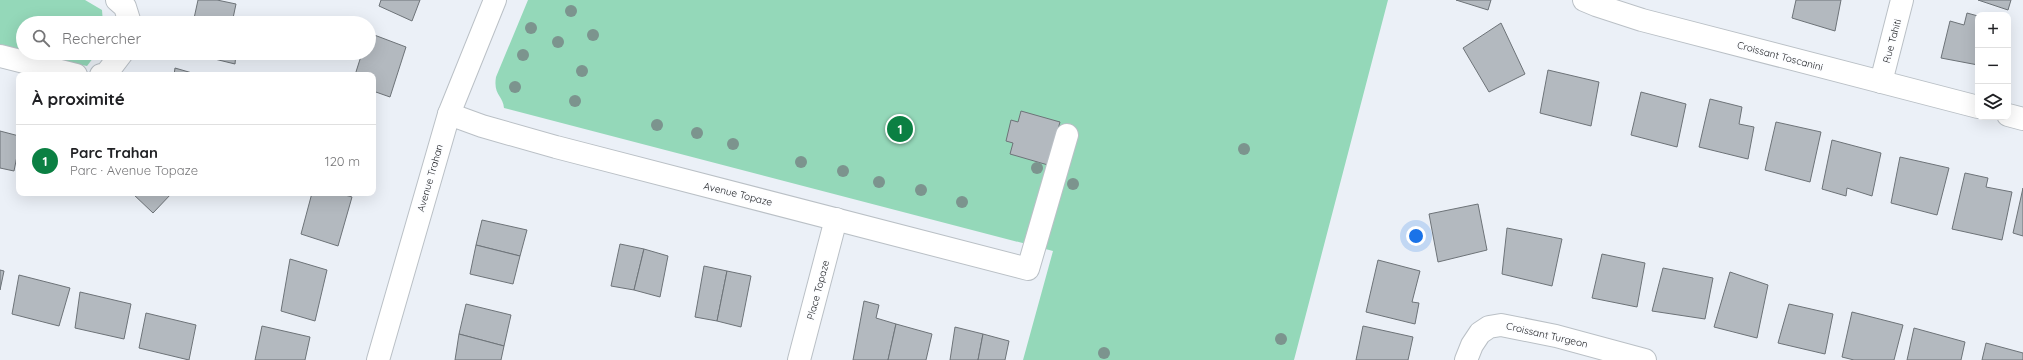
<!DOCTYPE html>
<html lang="fr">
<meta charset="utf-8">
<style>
:root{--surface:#fff;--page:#f6f6f6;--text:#202124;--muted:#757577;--line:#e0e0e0;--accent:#0b8043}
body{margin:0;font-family:Quicksand,sans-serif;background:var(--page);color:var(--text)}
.controls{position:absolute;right:12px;top:12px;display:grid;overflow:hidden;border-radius:8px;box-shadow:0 4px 16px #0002}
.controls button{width:36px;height:36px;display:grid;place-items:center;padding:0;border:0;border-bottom:1px solid var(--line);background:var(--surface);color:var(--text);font:20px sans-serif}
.you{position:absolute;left:1416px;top:236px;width:14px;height:14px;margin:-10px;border:3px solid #fff;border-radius:50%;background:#1a73e8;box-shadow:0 0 0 6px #1a73e833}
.badge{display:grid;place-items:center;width:26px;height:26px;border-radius:50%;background:var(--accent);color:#fff;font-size:13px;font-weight:700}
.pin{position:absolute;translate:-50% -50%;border:2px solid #fff;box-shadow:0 1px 4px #0006}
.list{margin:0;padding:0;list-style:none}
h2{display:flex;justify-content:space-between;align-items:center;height:52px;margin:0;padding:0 16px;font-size:17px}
h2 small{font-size:13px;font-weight:400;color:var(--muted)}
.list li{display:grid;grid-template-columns:26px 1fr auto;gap:12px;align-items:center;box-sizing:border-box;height:72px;padding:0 16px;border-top:1px solid var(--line)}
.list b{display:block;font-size:15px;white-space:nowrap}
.list p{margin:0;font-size:13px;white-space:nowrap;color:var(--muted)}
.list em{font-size:13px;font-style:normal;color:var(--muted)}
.icon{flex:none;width:22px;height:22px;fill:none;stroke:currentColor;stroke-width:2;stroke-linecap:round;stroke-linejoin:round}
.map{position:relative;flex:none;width:2023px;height:360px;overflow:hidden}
.search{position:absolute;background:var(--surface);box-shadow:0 4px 16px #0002;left:16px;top:16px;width:360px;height:44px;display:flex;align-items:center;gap:10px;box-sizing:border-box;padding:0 14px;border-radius:22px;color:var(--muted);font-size:15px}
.panel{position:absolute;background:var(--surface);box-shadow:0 4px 16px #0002;left:16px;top:72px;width:360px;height:124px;border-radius:8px}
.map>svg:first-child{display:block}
.green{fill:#94d8b9}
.building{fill:#b3b9bf;stroke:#6d7378}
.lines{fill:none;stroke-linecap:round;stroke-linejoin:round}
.minor-casing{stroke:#bac0c6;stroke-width:24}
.minor{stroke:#fff;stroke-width:22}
.tree{fill:#7c948e}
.labels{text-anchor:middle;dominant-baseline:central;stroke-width:3;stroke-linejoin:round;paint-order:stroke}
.street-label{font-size:10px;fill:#1c1e21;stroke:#fcfdff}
</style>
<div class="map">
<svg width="2023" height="360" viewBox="0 0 2023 360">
<rect width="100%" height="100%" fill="#ebf0f7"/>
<g class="green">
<path d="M0,0H85L102,10L103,23H23V53H97L87,66L25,54L0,45Z"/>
<path d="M528,0H1388L1294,360H1023L1053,251L504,108C503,95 493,95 496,77Z"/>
</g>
<g class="building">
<path d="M198,0H217L236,4L232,23H193Z"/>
<path d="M381,0H420L412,21L379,6Z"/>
<path d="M1456,0H1491L1488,10Z"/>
<path d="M1796,0H1841L1835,31L1792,18Z"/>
<path d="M1978,0H2011L2008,10Z"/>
<path d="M1967,13L1978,16V65L1941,58L1950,21L1964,25Z"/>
<path d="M1501,23L1525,74L1489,92L1463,48Z"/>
<path d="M369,33L406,47L390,97L373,91V75H355L362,53H369Z"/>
<path d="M190,53H236L235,64Z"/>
<path d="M175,68L199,75H174Z"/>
<path d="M1548,70L1599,82L1591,126L1540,113Z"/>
<path d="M1641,92L1686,104L1677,147L1631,135Z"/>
<path d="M1710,99L1742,107L1739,124L1754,127L1748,159L1699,147Z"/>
<path d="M1021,111L1060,122L1048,165L1010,154L1013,143L1006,141L1011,120L1018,122Z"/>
<path d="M1776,122L1821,132L1810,182L1765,170Z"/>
<path d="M0,131L19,136V146L14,171L0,168Z"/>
<path d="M1832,140L1881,153L1872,196L1847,188L1846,196L1822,189Z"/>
<path d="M1900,157L1949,168L1937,215L1891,203Z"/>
<path d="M1965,173L1988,178L1986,187L2012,192L2002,240L1952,229Z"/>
<path d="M2023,188V236L2013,233Z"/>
<path d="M132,193H172L153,213Z"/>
<path d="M312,193H338L352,197L338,246L301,234Z"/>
<path d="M1478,204L1487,250L1438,262L1429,214Z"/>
<path d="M482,220L527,230L520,256L476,245Z"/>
<path d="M1507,228L1562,239L1552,286L1502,274Z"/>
<path d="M620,244L644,249L634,290L611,286Z"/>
<path d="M476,245L520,256L513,284L470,274Z"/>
<path d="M644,249L668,256L660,297L634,290Z"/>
<path d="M1602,254L1645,263L1637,307L1592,298Z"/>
<path d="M290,259L327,270L315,321L281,311Z"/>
<path d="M1378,260L1420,271L1412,302L1419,303L1415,324L1366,312Z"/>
<path d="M704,266L727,271L717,321L695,317Z"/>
<path d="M1663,268L1713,278L1705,319L1652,311Z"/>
<path d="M0,270L4,271L0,290Z"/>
<path d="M727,271L751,276L741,327L717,321Z"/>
<path d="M1730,272L1768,285L1757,338L1714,327Z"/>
<path d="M19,275L70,288L59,326L12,314Z"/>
<path d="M80,292L131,304L124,339L75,328Z"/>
<path d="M864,301L879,305L876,318L896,324L888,360H853Z"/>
<path d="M466,304L511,315L504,346L459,334Z"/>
<path d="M1789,304L1833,314L1825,354L1778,343Z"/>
<path d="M1852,312L1903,325L1894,360H1854L1842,357Z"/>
<path d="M146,313L196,325L189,360L139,348Z"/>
<path d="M896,324L932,334L926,360H888Z"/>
<path d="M262,326L310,337L305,360H255Z"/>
<path d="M1363,326L1413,337L1408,360H1356Z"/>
<path d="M955,327L983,334L978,360H950Z"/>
<path d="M1914,328L1965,342L1961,360H1907Z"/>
<path d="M459,334L504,346L501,360H455Z"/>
<path d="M983,334L1009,341L1005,360H978Z"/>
<path d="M1986,343L2023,353V360H1982Z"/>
</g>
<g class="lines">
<defs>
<g id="minor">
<path d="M117,0L125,7L130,23"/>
<path d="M1584,0L1596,5L1642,20L1978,107"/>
<path d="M0,56L76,75"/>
<path d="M101,75L106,74L122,53"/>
<path d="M1881,82L1902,0"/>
<path d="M449,114L482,126L556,147L1028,269L1067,135"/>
<path d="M2008,115L2023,119"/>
<path d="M378,360L449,114L495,0"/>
<path d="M799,360L836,219"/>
<path d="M1466,360L1472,345L1480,333L1489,327L1501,325L1556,336L1645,360"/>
</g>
</defs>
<use href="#minor" class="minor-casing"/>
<use href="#minor" class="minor"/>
</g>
<g class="tree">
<circle cx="571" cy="11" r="6"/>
<circle cx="531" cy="28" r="6"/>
<circle cx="593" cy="35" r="6"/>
<circle cx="558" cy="42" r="6"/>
<circle cx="523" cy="55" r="6"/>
<circle cx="582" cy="71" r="6"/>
<circle cx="515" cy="87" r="6"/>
<circle cx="575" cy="101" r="6"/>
<circle cx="657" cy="125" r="6"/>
<circle cx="697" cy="133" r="6"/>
<circle cx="733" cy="144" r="6"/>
<circle cx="1244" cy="149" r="6"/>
<circle cx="801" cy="162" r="6"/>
<circle cx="1037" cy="168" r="6"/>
<circle cx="843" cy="171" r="6"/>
<circle cx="879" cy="182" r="6"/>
<circle cx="1073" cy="184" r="6"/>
<circle cx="921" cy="190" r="6"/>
<circle cx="962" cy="202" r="6"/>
<circle cx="1281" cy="339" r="6"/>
<circle cx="1104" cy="353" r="6"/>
</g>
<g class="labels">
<g class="street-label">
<text transform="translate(1892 41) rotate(-75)">Rue Tahiti</text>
<text transform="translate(1780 56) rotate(15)">Croissant Toscanini</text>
<text transform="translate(430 178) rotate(-74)">Avenue Trahan</text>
<text transform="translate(738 194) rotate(14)">Avenue Topaze</text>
<text transform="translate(818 290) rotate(-75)">Place Topaze</text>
<text transform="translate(1547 335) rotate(13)">Croissant Turgeon</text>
</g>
</g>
</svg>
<div class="controls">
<button>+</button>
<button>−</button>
<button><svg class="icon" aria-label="layers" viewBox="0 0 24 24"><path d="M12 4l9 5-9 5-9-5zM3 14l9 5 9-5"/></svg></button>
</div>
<div class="you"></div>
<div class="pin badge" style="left:900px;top:129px">1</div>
<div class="search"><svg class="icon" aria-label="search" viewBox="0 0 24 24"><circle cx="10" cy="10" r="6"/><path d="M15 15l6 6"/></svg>Rechercher</div>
<section class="panel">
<h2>À proximité<small></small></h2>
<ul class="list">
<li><span class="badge">1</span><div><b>Parc Trahan</b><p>Parc · Avenue Topaze</p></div><em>120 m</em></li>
</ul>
</section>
</div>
